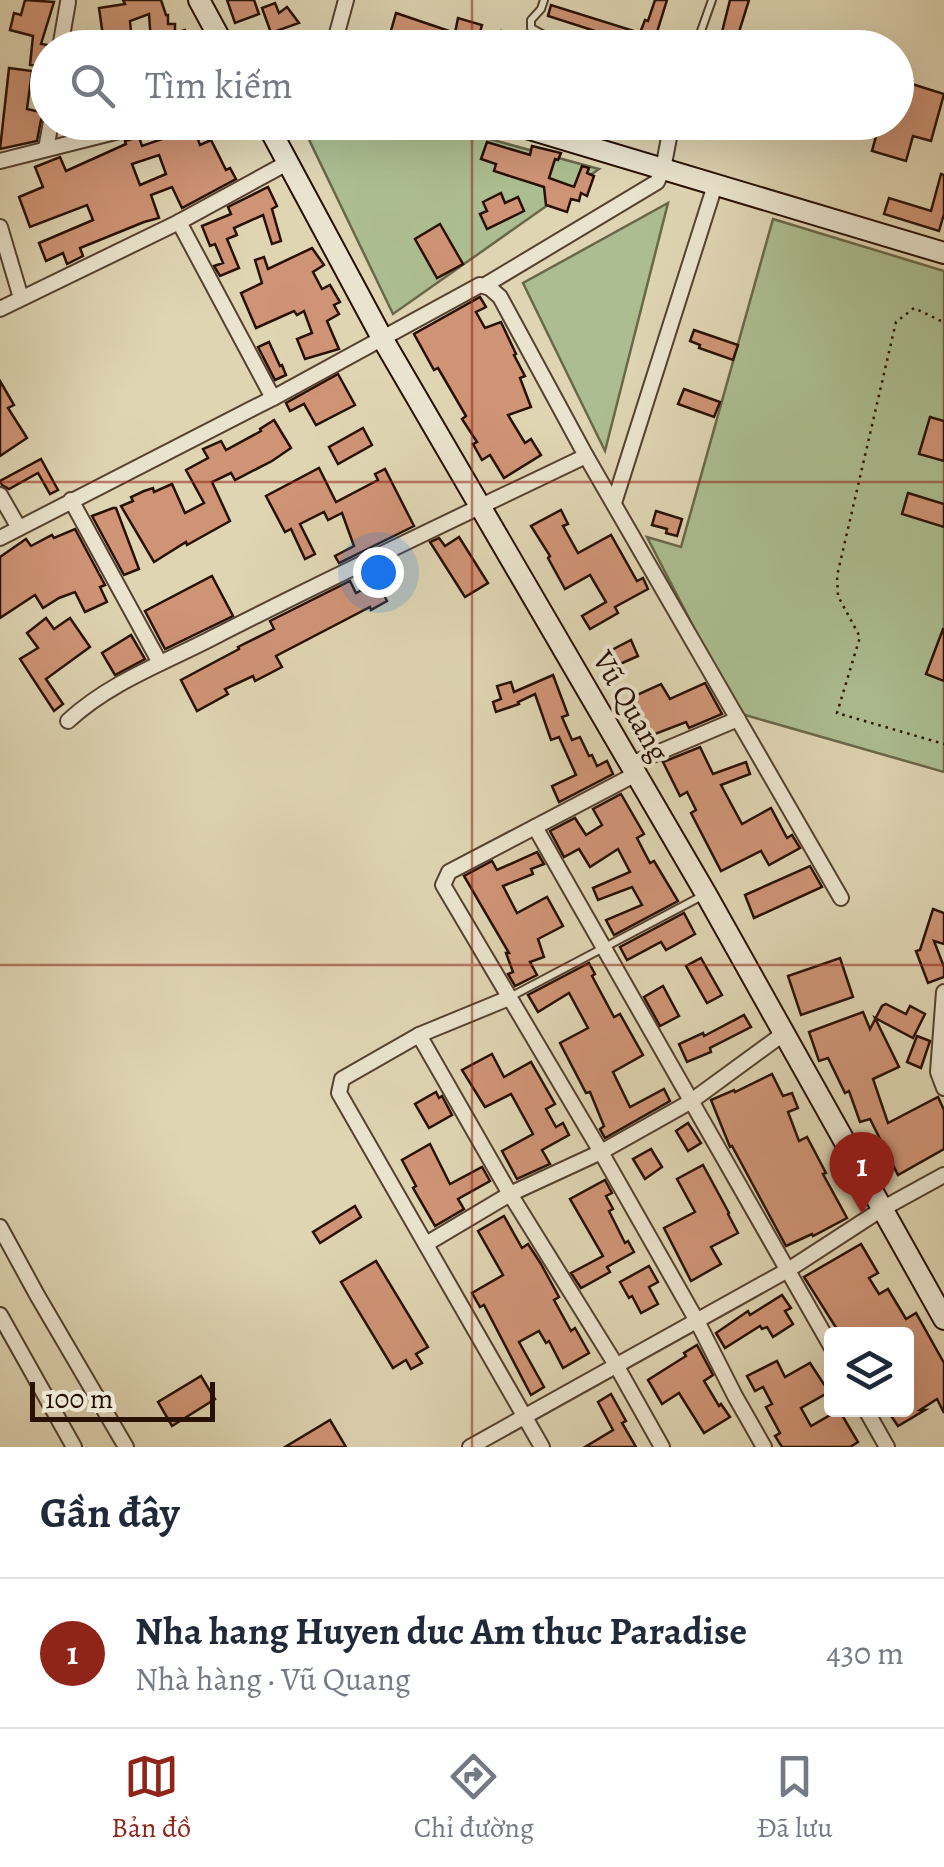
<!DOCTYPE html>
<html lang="vi">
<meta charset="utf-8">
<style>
:root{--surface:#fff;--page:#f2f2f3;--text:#1f2937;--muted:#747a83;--line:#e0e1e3;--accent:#8f2418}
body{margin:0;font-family:Alegreya,serif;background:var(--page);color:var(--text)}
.controls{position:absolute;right:30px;bottom:30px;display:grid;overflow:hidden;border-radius:10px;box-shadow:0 10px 40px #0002}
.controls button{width:90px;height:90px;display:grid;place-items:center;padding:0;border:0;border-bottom:2px solid var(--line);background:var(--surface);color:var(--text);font:50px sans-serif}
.scale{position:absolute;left:30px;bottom:25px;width:185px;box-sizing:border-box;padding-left:10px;border:5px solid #281003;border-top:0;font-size:28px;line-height:35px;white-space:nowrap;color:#281003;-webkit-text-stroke:8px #eae4ce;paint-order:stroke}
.you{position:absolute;left:378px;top:572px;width:35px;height:35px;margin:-25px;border:8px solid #fff;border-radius:50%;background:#1a73e8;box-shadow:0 0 0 15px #1a73e833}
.badge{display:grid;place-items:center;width:65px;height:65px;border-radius:50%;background:var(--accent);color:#fff;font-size:32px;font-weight:700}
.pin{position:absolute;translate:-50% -82px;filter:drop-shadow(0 2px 5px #0008)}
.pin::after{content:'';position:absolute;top:52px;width:35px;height:30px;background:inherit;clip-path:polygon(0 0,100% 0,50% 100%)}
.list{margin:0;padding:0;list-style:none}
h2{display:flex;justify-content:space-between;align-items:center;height:130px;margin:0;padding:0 40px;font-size:42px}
h2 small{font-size:32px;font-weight:400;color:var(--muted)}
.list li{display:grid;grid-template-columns:65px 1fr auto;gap:30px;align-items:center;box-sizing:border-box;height:150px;padding:0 40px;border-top:2px solid var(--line)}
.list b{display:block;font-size:38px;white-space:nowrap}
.list p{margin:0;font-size:32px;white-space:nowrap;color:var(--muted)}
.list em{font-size:32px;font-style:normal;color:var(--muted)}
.icon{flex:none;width:55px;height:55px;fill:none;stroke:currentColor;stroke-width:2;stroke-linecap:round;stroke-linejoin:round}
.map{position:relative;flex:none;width:944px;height:1447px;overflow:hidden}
.search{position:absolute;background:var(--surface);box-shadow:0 10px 40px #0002;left:30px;right:30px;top:30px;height:110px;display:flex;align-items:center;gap:25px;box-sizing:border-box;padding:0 35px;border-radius:55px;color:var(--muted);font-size:38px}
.sheet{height:280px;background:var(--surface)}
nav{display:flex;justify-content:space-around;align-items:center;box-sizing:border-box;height:140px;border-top:2px solid var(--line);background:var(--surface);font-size:28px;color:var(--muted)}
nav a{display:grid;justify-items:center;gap:5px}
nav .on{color:var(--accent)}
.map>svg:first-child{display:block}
.green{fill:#acbe91;stroke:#6a674a;stroke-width:2.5}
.building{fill:#cf9476;stroke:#281003;stroke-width:2.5;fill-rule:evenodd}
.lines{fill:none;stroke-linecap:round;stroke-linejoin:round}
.lane-casing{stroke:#56412f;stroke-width:10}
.street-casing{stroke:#56412f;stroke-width:18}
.secondary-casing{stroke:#281003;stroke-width:24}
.path{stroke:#281003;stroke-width:2.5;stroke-dasharray:2.5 5;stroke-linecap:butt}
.lane{stroke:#eae4ce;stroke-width:6}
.street{stroke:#eae4ce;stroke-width:14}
.secondary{stroke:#eae4ce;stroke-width:20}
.grid{fill:none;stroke:#8f2418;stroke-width:2.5;stroke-opacity:0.55}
.labels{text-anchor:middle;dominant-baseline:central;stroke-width:8;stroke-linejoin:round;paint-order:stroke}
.street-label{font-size:30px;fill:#281003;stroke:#eae4ce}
</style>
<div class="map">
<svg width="944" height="1447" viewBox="0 0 944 1447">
<rect width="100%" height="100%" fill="#dfd5b3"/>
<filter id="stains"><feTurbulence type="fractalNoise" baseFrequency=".002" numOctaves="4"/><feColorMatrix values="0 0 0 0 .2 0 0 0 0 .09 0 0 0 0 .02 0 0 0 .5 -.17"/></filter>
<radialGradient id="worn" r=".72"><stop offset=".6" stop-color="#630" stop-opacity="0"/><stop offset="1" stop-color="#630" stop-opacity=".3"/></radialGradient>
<g class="green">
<path d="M301,123H431L599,169L393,314Z"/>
<path d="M668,203L605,451L523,283Z"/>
<path d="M773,219L944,271V772L738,713L647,537L681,547Z"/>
</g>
<g class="building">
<path d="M25,0L54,2L41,44L48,45V67L30,65L33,36L10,30L14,13L21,15Z"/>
<path d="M123,0H161L166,15H168V24H175V33L185,30L189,41L151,42L149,14L130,21L131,32L103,36L99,8L125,4Z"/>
<path d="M227,0H254L259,14L235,23Z"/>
<path d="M655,0H667L652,48H635L636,44L548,16L551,5L640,33L645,20L648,21Z"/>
<path d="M730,0H749L734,48H718Z"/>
<path d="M275,3L279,13L287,7L299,23L271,33L262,8Z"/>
<path d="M396,13L455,33L458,18L482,25L478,39L499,44V48H435V45L402,34L399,48H379L383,32L390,34Z"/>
<path d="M501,31L548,46V48H513L498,41Z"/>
<path d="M9,68L32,71L27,109L45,113L41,120L37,141L0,149Z"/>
<path d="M896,79L944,94L931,141L913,136L906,161L872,151L880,122H896Z"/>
<path d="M194,128L200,145L211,140L226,170L230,168L236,179L182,208L172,187L151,195L159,218L144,222L80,248L83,256L67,264L63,253L46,261L39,243L93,220L87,205L30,227L19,197L43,187L35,167L60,157L66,171L126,144L125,141L139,137L142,146ZM159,155L166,174L140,185L132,164Z"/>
<path d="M487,142L530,155L532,146L561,153L558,160L555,159L549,178L574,187L582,166L589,168L587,173L594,176L587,196L581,193L579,201L571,199L567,212L546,205L544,187L494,171L496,164L481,159Z"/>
<path d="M941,174L944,175V214L939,231L884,214L889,198L931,211Z"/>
<path d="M268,187L277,206L272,209L281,241L272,244L263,215L234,228L237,235L227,239L239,268L220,276L214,266L223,263L215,244L210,246L202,226L231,214L228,207Z"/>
<path d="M501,193L505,203L518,197L524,211L487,229L480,214L487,211L483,202Z"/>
<path d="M440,224L463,264L437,278L415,239Z"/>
<path d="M312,248L324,265L313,272L322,289L330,285L340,302L334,305L339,314L327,321L339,349L305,359L297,339L312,333L304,311L297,315L294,311L256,328L241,293L262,283L255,260L264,257L268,269Z"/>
<path d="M480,297L486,307L476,312L485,328L501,322L516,354L514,355L525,376L520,378L531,407L508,415L525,443L531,439L541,455L504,478L490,455L482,460L473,444L477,442L462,419L466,416L438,368L434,370L414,334Z"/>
<path d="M694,330L738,345L733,360L699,348L700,345L690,341Z"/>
<path d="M269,342L280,366L282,365L286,375L275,380L258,347Z"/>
<path d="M338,374L355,405L316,425L304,404L290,411L286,403Z"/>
<path d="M0,381L14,405L8,408L27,438L0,456Z"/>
<path d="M684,389L720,402L714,417L678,404Z"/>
<path d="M930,417L944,421V461L919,454Z"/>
<path d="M274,420L291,448L272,461L235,480L231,473L212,482L230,521L187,545L186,542L154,562L121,506L133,501L131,497L144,491L153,488L154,492L172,484L185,513L204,503L186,470L208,458L203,449L221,441L226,450L261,431L260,429Z"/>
<path d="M363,428L372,445L338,464L329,447Z"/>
<path d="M41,459L58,490L50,494L38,473L9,489L2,485L0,481Z"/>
<path d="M319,468L336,502L378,480L375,474L385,469L414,526L339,563L335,556L354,546L342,513L328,520L324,512L300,524L315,554L305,559L291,529L285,532L266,496Z"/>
<path d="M908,493L944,504V527L902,514Z"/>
<path d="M113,508H116L139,569L124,575L92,516Z"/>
<path d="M561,510L568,524L563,526L578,553L611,535L637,581L643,578L648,589L615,607L618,613L590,629L582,616L606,602L590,575L565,589L548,558L550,556L531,526Z"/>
<path d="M656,511L682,519L677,536L666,533L667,529L652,525Z"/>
<path d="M75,529L105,585L100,587L107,602L85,612L75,592L59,598L43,608L35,595L0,618V557L26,539L31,546L52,535L54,538Z"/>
<path d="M459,537L488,583L465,597L430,542L439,538L445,546Z"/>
<path d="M212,576L233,616L165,649L145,611Z"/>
<path d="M350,581L356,593L377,582L387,601L371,610L370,607L276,656L282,667L255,681L253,676L225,689L228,694L197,711L181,680L239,649L238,647L274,629L270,621Z"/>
<path d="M46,618L54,629L70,618L90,647L46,679L63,704L54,711L20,659L38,648L27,633Z"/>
<path d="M943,629H944V681L926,674Z"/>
<path d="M131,635L145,659L115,675L102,653Z"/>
<path d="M631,640L638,656L611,668L604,654Z"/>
<path d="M553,675L568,715L562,717L572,740L580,737L589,756L592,755L597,766L607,761L613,774L559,802L552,786L576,775L559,737L551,740L535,694L518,702L519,704L496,712L493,702L501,699L497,686L511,682L514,692Z"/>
<path d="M705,683L722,714L689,728L686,722L650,736L643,718L633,722L629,712L633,711L628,699L661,684L670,699Z"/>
<path d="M700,747L713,774L746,762L750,774L721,785L742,824L771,808L787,838L792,835L800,848L769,865L761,851L721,871L691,813L696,810L687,792L680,796L663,762Z"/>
<path d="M621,794L644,834L637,838L650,863L654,861L678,901L614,935L606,920L642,905L632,887L598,900L593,888L630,872L618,849L590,867L579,849L564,857L550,831L575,818L586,835L602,825L593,809Z"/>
<path d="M537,852L544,864L531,869L533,874L503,886L517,913L547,897L563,926L538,939L544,957L530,962L537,975L515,986L508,974L513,972L506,953H509L464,876L492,861L497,870Z"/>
<path d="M810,866L822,887L754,918L745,895Z"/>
<path d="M933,909L944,913V944L934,941L944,967V977L928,983L916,951L920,950Z"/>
<path d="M684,913L695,934L666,950L661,942L627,960L620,947Z"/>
<path d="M701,958L722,995L707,1003L686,966Z"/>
<path d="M840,958L853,997L801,1015L788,976Z"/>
<path d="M589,963L595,974L592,976L614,1017L620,1014L643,1055L613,1072L630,1107L664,1089L670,1101L605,1138L600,1129L604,1126L590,1092L586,1093L560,1043L588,1028L569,993L538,1012L528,995Z"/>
<path d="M663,986L679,1016L660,1026L644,997Z"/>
<path d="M886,1004L906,1014L910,1006L925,1014L913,1038L875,1018L899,1067L873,1079L888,1123L938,1097L944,1110V1149L898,1175L870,1119L860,1122L849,1091L845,1093L828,1058L819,1061L809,1032L863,1012L870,1029L882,1006Z"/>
<path d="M744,1015L751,1027L710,1048L711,1052L687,1062L679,1044L703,1033L704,1036Z"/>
<path d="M917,1036L930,1041L921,1068L907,1062Z"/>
<path d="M492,1054L504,1077L531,1062L555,1104L546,1109L556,1127L563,1123L569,1135L542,1150L550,1164L517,1179L502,1151L533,1134L511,1094L485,1107L462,1070Z"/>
<path d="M772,1074L783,1096L792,1093L798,1108L788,1112L799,1141L807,1137L826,1173L823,1174L847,1218L813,1236L812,1234L786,1246L732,1146L730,1147L711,1100L734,1090L735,1092Z"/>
<path d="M436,1092L439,1098L442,1096L452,1115L429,1128L415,1104Z"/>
<path d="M688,1123L701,1143L688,1151L676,1131Z"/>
<path d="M430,1144L450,1184L482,1167L490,1181L458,1199L464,1209L435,1226L413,1188L416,1186L402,1160Z"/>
<path d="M651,1149L662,1167L645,1179L633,1159Z"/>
<path d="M703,1165L729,1213L728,1214L738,1233L711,1247L721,1264L691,1281L664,1228L695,1212L677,1179Z"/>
<path d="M605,1180L612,1193L606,1196L613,1209L609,1211L625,1243L628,1241L634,1252L607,1267L610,1272L581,1288L571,1273L603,1256L570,1199Z"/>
<path d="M355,1206L361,1217L320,1243L313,1232Z"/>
<path d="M504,1216L522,1248L528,1244L541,1264L559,1297L554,1300L571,1331L575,1328L589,1353L563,1368L549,1341L546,1343L539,1331L519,1342L544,1387L531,1395L484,1305L480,1307L472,1293L503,1275L478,1231Z"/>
<path d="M861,1244L878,1273L869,1278L879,1294L888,1289L906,1319L916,1313L944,1363V1413L937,1399L920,1410H925L898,1426L887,1410H906V1334H840L804,1277Z"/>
<path d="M376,1261L428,1347L416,1354L422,1363L411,1369L406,1360L393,1368L341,1282Z"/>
<path d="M649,1266L658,1282L649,1287L658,1304L641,1313L632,1296L629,1298L620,1282Z"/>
<path d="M782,1295L791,1308L785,1311L793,1324L773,1337L767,1327L762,1329L760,1326L725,1348L716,1333L748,1311L750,1315Z"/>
<path d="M697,1345L713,1375L704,1381L719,1406L721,1404L730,1417L704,1433L679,1393L662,1404L648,1380L686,1356L684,1353Z"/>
<path d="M777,1361L785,1377L810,1363L829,1392L801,1408L811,1426L839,1410L858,1442L850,1447H782L775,1436L780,1433L766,1407L772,1404L763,1387L755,1391L747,1376Z"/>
<path d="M201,1376L215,1399L172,1426L158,1402Z"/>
<path d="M611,1394L626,1421L622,1423L636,1447H585L613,1430L598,1402Z"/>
<path d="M330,1420L346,1447H285Z"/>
</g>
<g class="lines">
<defs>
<g id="lane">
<path d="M544,0L541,9L531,20V28L551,39L579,48"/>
<path d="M695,48L712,0"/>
<path d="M510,997L702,896"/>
</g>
<g id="street">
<path d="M60,48L68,2"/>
<path d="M333,48L346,0"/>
<path d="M46,149L51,122"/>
<path d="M0,161L155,122"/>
<path d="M179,222L273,398"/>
<path d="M0,227L21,298"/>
<path d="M490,288L487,284L657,182L663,169L672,122"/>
<path d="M0,309L179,222L287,163"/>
<path d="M0,495L19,528"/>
<path d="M71,500L160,663"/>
<path d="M614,503L715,185"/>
<path d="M0,538L273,398L480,285L490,288L500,297L586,456L841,898"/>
<path d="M68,721C110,682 164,663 214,637C337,574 461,516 586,456"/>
<path d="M631,764L738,719"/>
<path d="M636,774L449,872L443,885L601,1152L697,1321L735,1396L764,1447"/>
<path d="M535,827L832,1348"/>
<path d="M944,992L938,1072L944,1088"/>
<path d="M509,998L419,1035L342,1079L339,1093L542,1447"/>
<path d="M419,1035L510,1194L616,1365L662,1447"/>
<path d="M0,1227L37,1295L126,1447"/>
<path d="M426,1244L510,1194L601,1152L690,1102L783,1034"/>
<path d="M0,1315L74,1447"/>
<path d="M866,1410L887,1447"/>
<path d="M470,1447L788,1270L882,1209L944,1175"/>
</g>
<g id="secondary">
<path d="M199,0L225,48"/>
<path d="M266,122L382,338L706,894L944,1319"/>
<path d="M506,122L944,253"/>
</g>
</defs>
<use href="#lane" class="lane-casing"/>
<use href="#street" class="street-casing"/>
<use href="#secondary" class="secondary-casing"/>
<path class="path" d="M941,321L914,308L896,322L837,576L838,596L860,637L837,713L944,744"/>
<use href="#lane" class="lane"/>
<use href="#street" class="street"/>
<use href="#secondary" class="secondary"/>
</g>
<path class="grid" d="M472,0V48M472,122V1447M0,482H944M0,965H944"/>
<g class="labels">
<g class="street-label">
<text transform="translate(631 706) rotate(60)">Vũ Quang</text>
</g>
</g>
<rect width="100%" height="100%" filter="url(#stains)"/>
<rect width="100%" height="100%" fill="url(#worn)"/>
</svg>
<div class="controls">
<button><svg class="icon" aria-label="layers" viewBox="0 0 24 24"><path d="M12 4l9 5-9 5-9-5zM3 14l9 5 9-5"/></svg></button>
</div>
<div class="scale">100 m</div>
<div class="you"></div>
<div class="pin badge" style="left:862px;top:1214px">1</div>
<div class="search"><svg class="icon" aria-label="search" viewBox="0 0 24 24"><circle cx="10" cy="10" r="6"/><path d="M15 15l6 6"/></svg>Tìm kiếm</div>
</div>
<section class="sheet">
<h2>Gần đây<small></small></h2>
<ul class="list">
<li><span class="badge">1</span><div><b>Nha hang Huyen duc Am thuc Paradise</b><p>Nhà hàng · Vũ Quang</p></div><em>430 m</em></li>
</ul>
</section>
<nav>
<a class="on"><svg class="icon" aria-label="map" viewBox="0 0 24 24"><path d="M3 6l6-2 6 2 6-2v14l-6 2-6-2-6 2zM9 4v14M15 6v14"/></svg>Bản đồ</a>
<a><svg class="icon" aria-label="directions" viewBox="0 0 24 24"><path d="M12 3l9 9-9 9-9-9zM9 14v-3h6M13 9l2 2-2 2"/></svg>Chỉ đường</a>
<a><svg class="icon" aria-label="saved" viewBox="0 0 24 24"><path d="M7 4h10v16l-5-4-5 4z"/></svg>Đã lưu</a>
</nav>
